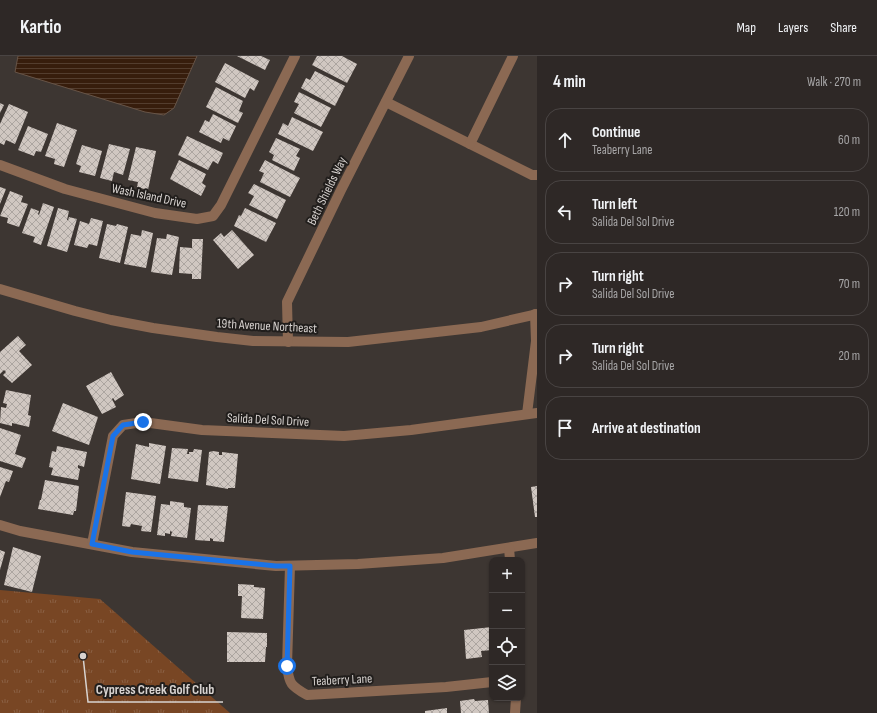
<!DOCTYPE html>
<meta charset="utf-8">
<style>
:root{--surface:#2e2826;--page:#36302e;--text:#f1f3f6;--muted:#a7a6a7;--line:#494443}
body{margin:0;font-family:"Sofia Sans Condensed",sans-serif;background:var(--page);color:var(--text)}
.controls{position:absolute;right:12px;bottom:12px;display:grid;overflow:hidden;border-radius:8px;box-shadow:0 1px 3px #0004}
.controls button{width:36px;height:36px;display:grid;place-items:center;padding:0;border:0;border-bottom:1px solid var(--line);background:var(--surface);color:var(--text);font:20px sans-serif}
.stop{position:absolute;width:12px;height:12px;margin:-9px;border:3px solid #1a73e8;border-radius:50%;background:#fff}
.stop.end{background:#1a73e8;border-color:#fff;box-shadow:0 1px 4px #0008}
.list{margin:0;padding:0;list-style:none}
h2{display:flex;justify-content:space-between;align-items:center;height:52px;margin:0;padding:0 16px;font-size:17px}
h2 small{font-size:13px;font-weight:400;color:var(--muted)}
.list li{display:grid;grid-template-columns:26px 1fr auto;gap:12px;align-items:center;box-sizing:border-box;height:64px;margin:0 8px 8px;padding:0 8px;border:1px solid var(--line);border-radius:16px}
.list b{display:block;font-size:15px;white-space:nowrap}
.list p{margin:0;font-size:13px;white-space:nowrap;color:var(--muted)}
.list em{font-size:13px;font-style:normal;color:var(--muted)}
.icon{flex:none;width:22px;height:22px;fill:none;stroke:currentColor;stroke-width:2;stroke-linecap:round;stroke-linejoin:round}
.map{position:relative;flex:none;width:537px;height:657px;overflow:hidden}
header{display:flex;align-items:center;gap:24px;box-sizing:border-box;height:56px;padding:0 20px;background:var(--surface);border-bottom:1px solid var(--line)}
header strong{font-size:19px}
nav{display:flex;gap:22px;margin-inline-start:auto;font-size:14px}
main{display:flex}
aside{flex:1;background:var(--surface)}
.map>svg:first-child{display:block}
.grass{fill:url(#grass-tufts)}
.water{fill:url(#water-rules);stroke:#675447}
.building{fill:url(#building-cross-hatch)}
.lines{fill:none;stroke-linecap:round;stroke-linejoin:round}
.minor{stroke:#8b6953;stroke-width:10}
.route{stroke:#1a73e8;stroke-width:5}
.labels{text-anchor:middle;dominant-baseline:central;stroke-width:4;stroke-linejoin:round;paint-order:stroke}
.street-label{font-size:13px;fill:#d8d3d0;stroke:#211e1c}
.leader{fill:none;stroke:#d8d3d0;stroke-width:1.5}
.callout-dot{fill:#d8d3d0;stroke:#211e1c;stroke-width:1.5}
.callout-label{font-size:14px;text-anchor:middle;font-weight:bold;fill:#d8d3d0;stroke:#211e1c;stroke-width:4;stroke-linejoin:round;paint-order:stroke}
</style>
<header>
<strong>Kartio</strong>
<nav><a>Map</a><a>Layers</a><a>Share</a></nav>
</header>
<main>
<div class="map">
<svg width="537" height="657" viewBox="0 0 537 657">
<defs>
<pattern id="grass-tufts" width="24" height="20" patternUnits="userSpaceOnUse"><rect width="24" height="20" fill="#784624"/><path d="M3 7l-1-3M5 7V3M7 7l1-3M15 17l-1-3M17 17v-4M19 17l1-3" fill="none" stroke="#8a6043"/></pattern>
<pattern id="water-rules" width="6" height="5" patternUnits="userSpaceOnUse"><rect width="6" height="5" fill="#371d0c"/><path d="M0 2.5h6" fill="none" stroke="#533d2e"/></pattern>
<pattern id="building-cross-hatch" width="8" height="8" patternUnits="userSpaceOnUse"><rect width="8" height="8" fill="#d0c7c1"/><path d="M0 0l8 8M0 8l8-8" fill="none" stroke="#aca5a0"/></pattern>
</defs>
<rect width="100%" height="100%" fill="#3d3632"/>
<path class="grass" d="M0,534L100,543L230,657H0Z"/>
<path class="water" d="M18,0H197L174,52L164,59L145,56L15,16Z"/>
<g class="building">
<path d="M237,0H261L270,4L265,14Z"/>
<path d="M317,0H342L357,8L347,27L312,9Z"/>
<path d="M225,7L259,25L254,35L250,32L245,42L215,26Z"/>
<path d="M315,15L345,30L335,50L301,32L306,22L310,24Z"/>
<path d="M216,31L243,45L239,55L243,57L238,67L206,51Z"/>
<path d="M299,36L331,52L321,71L294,57L299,48L294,46Z"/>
<path d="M0,47L4,49L0,57Z"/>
<path d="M9,48L28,56L15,88L6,84L4,89L0,87V68Z"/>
<path d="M213,58L236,70L229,85L223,82L221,87L199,76L205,64L209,66Z"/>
<path d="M292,61L323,76L313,95L278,78L283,67L288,70Z"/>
<path d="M57,67L77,74L64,111L54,108L55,103L45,100Z"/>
<path d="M28,70L48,78L41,96L36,95L34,100L18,94Z"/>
<path d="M187,80L223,97L218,108L213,105L208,114L178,99Z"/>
<path d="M276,82L300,93L296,100L300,102L294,115L272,104L274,99L269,96Z"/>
<path d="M109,88L130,93L123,119L114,116L112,125L100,122Z"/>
<path d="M82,89L102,95L95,120L79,116L81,110L76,108Z"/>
<path d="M136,91L156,95L148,134L137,131L138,126L128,124Z"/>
<path d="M179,104L206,118L202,127L206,130L201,140L170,123Z"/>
<path d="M265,104L300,122L290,141L260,126L264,117L259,115Z"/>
<path d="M254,128L286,144L277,163L249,149L254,140L248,137Z"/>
<path d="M0,131L6,133L0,148Z"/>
<path d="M10,135L23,140L21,146L28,148L19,171L7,167L8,162L0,160Z"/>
<path d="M43,147L54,151L41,189L33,186L35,181L22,177L31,152L39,155L38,158L39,159Z"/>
<path d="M58,152L69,155L67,164H68L69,161L77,163L67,196L47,190Z"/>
<path d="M245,152L276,167L266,186L234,170L239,159L241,160Z"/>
<path d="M91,162L103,165L97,190L89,188L87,192L74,189L80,165L89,168Z"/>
<path d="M107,168L116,170L117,168L128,171L120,207L99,202Z"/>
<path d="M142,174L153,177L146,212L124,208L131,178L141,180Z"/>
<path d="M232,174L254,199L238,213L213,184L221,177L224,181Z"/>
<path d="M167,178L179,181L172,219L151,216L157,182L166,183Z"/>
<path d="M192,183H203L201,223H192V218L179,217L180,191L192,192Z"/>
<path d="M18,280L26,289L19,295L32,309L12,327L3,319L6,316L4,314L0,318V296Z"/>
<path d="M111,316L124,339L115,345L113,342L112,343L116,351L102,358L86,330Z"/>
<path d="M6,334L31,339L28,359L31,360L29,371L12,367V370L0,367L1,351L6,352L7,348L3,347Z"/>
<path d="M63,347L98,361L89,389L52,375Z"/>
<path d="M0,372L21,379L15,398L26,402L22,412L0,405Z"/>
<path d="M149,387L166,390L160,428L131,423L136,388L149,391Z"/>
<path d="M57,390L87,396L84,411L78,409V412L80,413L78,424L51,419L53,412L49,411L52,395L56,396Z"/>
<path d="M172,392L188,393L187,398H189V396H193L194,393L202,394L198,426L168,422Z"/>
<path d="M213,395L219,396V399H222V396L238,398L235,432H228V433L206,429L209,396Z"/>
<path d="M0,411L13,415L9,426L6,425L0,441Z"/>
<path d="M45,424L79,430L76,455H74L73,459L38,453L40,444H41Z"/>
<path d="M537,430V461H535L531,431Z"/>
<path d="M126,436L156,440L151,476L141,475L142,470L131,468L130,471L122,470Z"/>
<path d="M170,445L184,447V451L191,452L187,482L171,480L172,476L170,475V478L165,477V480L157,479L161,448L170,449Z"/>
<path d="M198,449L228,450L224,486L213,485V483L210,482V485L195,484Z"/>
<path d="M13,491L41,500L32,536L4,529Z"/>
<path d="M0,494L5,496L0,514Z"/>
<path d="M238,528L254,529V531L265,532L263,563L241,562L242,540H238Z"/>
<path d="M492,571V594L481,595L482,601L466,603L464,574Z"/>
<path d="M227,576L267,577V591H266L265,606H227Z"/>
<path d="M474,643L475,645L488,644L489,657H461L460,645Z"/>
<path d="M447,652V657H425V655Z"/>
</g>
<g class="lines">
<g class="minor">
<path d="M386,46L532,119H537"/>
<path d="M470,88L513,0"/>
<path d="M0,109L65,133L155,157L197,163L213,160L221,149L295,0"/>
<path d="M0,233L75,255L111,264L153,272L217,281L253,285L348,286L481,271L537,258"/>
<path d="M288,286L287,246L341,134L409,0"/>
<path d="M527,358L536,285L535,258"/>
<path d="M0,469L20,475L132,496L276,510L358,508L443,502L537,487"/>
<path d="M92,488L113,380L123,369L143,366L202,374L344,380L411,374L537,357"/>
<path d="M509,492L510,504"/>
<path d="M290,510L287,610C289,628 291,630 307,639L446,631L492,626"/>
<path d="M515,657L516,642"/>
</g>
</g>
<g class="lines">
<path class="route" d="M143,366L123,369L113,380L92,488L132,496L276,510H290L287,610"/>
</g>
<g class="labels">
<g class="street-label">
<text transform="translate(327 135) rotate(-64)">Beth Shields Way</text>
<text transform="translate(149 140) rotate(12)">Wash Island Drive</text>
<text transform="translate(267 270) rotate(3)">19th Avenue Northeast</text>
<text transform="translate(268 364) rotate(3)">Salida Del Sol Drive</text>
<text transform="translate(342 624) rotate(-3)">Teaberry Lane</text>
</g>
</g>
<path class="leader" d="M83 600L88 646H223"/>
<circle class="callout-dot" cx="83" cy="600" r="4"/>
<g class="callout-label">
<text x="155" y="638">Cypress Creek Golf Club</text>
</g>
</svg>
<div class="controls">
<button>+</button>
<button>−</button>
<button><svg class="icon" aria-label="locate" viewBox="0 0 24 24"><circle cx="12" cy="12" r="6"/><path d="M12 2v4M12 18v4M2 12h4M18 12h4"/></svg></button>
<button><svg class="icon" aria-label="layers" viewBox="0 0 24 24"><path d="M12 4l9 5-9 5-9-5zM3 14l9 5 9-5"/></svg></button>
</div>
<div class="stop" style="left:287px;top:610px"></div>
<div class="stop end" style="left:143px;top:366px"></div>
</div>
<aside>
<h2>4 min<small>Walk · 270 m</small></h2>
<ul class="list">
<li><svg class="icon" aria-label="ahead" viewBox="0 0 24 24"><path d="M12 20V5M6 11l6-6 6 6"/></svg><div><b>Continue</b><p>Teaberry Lane</p></div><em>60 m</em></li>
<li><svg class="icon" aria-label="left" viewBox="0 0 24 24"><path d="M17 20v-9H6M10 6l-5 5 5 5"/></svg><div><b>Turn left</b><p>Salida Del Sol Drive</p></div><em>120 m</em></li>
<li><svg class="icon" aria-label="right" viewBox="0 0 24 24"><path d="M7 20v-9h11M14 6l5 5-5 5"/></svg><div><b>Turn right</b><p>Salida Del Sol Drive</p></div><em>70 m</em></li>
<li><svg class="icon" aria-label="right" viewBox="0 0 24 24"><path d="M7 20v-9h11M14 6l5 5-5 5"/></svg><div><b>Turn right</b><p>Salida Del Sol Drive</p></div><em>20 m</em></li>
<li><svg class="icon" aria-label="arrive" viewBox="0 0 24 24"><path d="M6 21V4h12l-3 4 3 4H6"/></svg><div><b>Arrive at destination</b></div></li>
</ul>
</aside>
</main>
